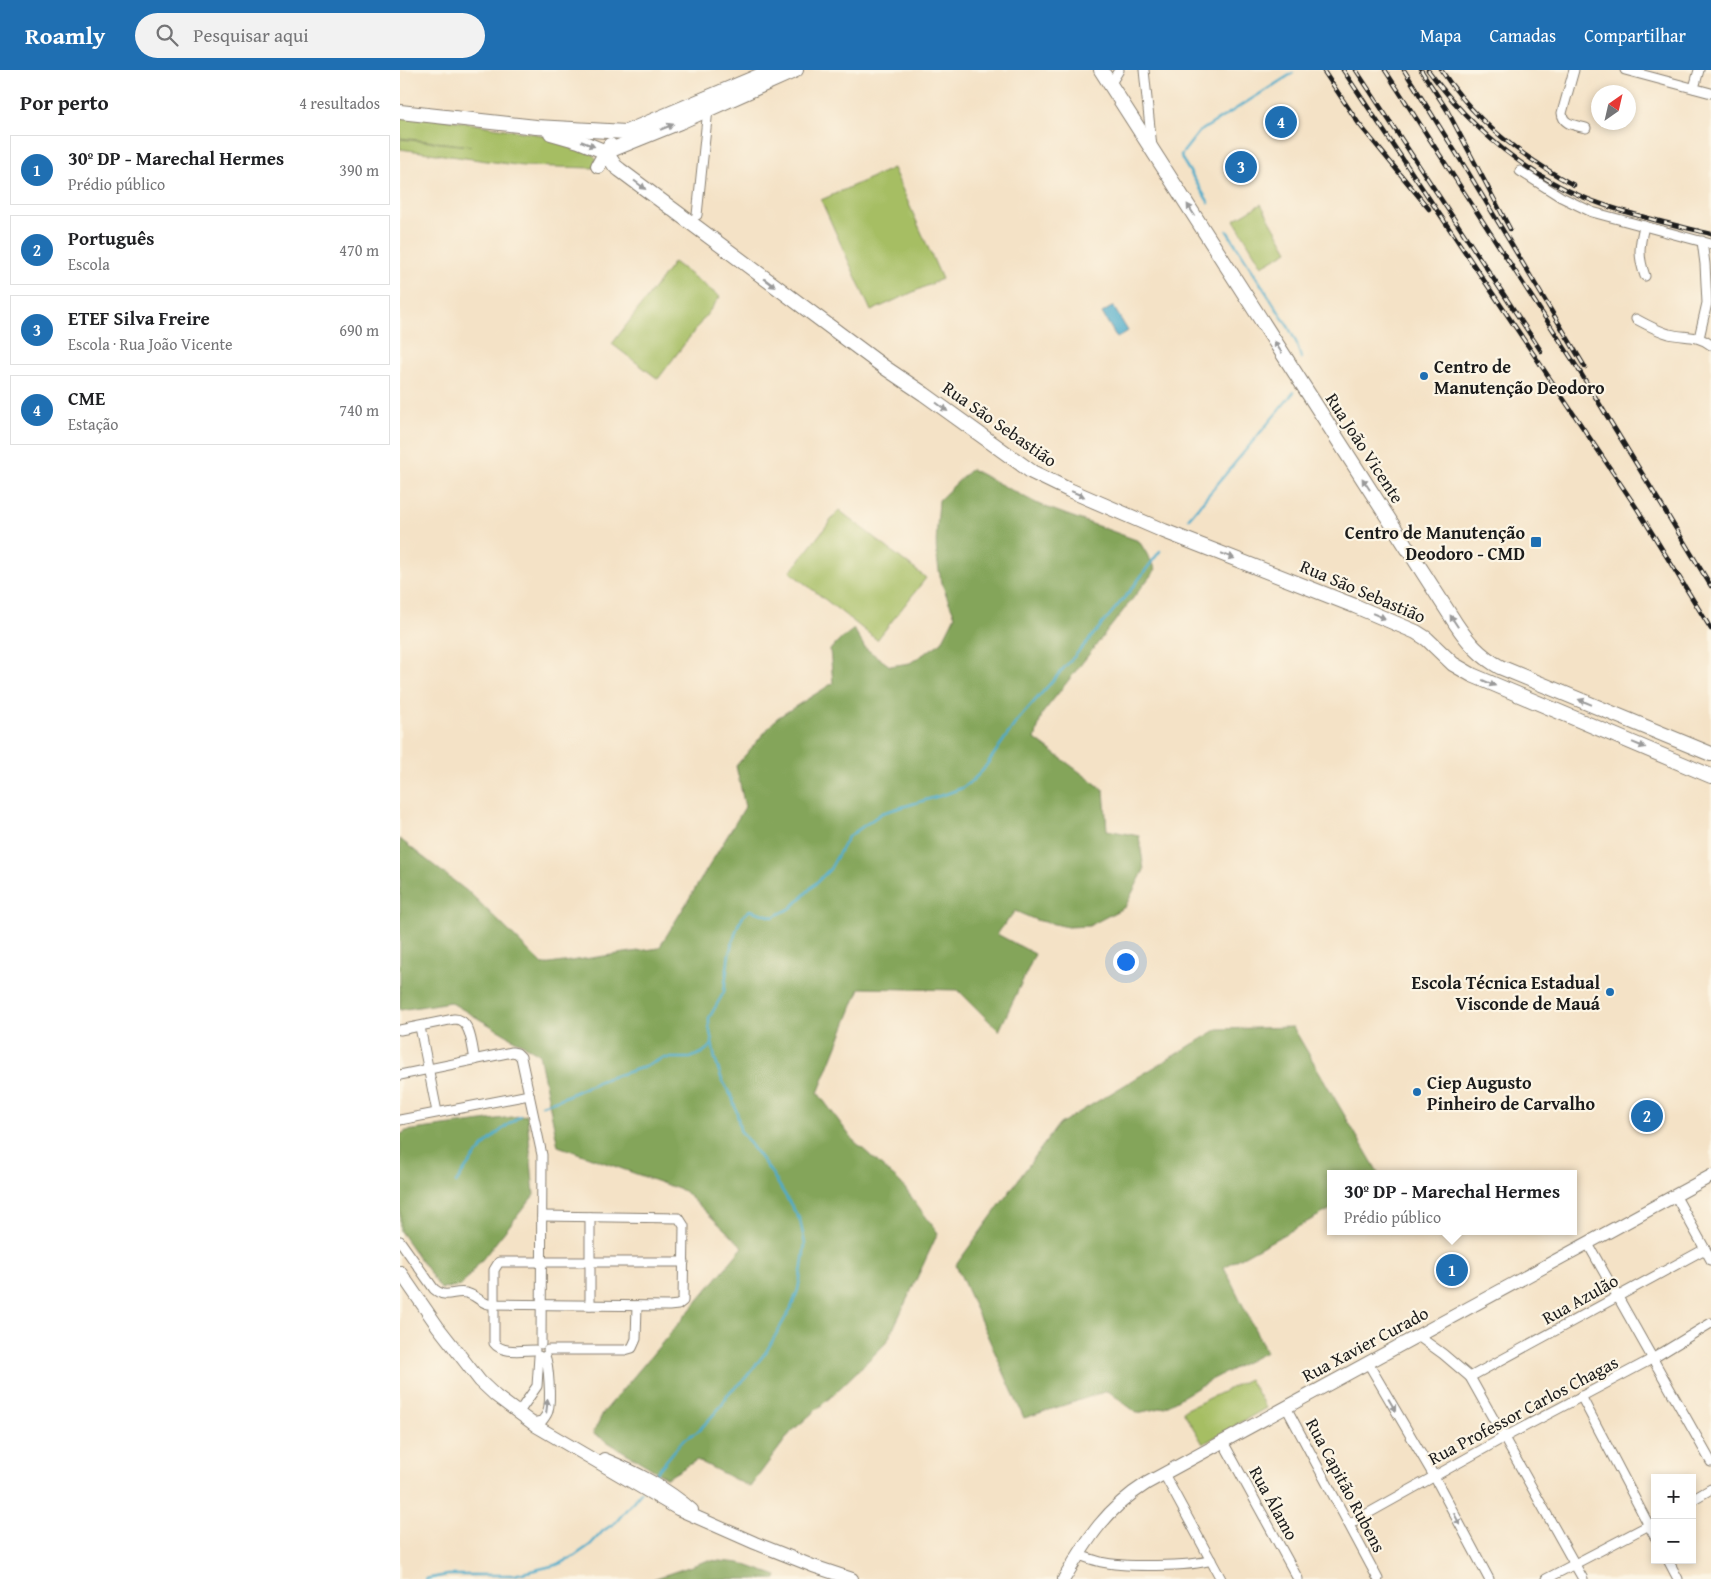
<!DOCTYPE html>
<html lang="pt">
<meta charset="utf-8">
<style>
:root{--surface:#fff;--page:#f2f2f2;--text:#202124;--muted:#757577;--line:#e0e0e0;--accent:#1f6fb2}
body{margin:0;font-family:"Gentium Book Plus",serif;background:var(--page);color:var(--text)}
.controls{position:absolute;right:15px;bottom:15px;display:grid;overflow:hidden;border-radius:0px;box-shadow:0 2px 8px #0003}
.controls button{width:45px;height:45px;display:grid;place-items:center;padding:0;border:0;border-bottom:1px solid var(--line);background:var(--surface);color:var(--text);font:25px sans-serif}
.compass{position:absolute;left:1191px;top:15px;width:45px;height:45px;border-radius:50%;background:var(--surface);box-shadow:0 2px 8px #0003;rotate:34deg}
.you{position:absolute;left:725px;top:891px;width:18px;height:18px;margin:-12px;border:4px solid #fff;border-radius:50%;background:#1a73e8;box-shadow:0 0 0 8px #1a73e833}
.badge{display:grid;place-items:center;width:32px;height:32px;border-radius:50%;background:var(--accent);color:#fff;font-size:16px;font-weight:700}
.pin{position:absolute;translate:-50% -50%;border:2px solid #fff;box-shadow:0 1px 5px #0006}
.popup{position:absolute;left:927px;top:1100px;width:250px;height:65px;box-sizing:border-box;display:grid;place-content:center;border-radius:0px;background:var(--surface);filter:drop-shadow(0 1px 4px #0005);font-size:16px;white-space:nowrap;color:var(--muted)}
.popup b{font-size:19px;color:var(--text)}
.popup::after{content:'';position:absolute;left:50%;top:100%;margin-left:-10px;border:10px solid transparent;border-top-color:var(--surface)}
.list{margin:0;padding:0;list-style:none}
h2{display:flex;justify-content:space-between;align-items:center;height:65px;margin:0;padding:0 20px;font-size:21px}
h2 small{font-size:16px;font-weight:400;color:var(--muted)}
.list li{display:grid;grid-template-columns:32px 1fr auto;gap:15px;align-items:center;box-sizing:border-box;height:70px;margin:0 10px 10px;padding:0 10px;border:1px solid var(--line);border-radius:0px}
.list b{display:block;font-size:19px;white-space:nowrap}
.list p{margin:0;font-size:16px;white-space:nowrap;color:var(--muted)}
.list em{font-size:16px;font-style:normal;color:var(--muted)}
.icon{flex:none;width:28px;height:28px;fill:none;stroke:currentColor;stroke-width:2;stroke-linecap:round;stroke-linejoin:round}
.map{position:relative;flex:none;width:1311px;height:1509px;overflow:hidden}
header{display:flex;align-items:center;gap:30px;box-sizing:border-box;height:70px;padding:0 25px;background:var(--accent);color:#fff}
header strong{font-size:24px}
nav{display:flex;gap:28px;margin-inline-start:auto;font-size:18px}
.search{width:350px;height:45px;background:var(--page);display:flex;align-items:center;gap:12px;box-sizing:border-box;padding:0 18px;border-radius:28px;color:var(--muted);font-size:19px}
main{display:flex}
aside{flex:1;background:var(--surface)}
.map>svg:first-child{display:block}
.green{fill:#a6be64;stroke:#616d40}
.forest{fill:#84a55a;stroke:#50603b}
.water{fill:#4babca;stroke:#346473}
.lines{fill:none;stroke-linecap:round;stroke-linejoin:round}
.stream{stroke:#4babca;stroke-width:2.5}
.minor-casing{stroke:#887f71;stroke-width:11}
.secondary-casing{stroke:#887f71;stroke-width:14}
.primary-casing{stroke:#887f71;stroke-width:16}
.minor{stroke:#fff;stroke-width:9}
.secondary{stroke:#fff;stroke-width:12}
.primary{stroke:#fff;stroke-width:14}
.rail-casing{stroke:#1c1c1c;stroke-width:4.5}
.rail{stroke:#fcf5e5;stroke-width:2.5;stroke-dasharray:8;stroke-linecap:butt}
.oneway{fill:#999}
.poi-dot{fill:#1f6fb2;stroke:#fcf5e5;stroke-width:2}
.labels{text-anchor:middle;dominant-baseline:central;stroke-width:4.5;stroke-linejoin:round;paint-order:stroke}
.poi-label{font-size:18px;font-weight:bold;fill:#1c1c1c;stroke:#fcf5e5;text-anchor:start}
.street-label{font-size:18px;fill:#1c1c1c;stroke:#fcf5e5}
</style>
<header>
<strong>Roamly</strong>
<div class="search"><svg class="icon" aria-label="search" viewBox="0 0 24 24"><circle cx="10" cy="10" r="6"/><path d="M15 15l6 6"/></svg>Pesquisar aqui</div>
<nav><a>Mapa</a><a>Camadas</a><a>Compartilhar</a></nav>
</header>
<main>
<aside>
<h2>Por perto<small>4 resultados</small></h2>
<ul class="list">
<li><span class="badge">1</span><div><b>30º DP - Marechal Hermes</b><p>Prédio público</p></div><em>390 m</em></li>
<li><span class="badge">2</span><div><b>Português</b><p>Escola</p></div><em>470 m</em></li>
<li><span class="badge">3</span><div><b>ETEF Silva Freire</b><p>Escola · Rua João Vicente</p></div><em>690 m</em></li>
<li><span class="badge">4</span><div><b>CME</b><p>Estação</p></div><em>740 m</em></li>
</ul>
</aside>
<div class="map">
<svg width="1311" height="1509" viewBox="0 0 1311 1509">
<rect width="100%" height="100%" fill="#fcf5e5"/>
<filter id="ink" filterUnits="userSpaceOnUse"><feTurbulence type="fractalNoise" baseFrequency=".02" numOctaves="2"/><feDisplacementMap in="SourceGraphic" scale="10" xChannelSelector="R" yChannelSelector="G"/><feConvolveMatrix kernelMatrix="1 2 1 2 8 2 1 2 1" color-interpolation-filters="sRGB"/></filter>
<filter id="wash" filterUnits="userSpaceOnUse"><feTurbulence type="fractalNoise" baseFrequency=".0096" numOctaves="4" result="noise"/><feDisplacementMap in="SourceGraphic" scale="20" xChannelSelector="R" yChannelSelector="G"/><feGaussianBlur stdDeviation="1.12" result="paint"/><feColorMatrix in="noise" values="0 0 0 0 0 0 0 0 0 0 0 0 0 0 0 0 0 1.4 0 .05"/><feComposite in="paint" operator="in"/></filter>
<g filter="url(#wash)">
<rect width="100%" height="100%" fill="#f4e2c6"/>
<g class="green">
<path d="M0,42L179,71L197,89L193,98L123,96L0,79V69L71,76L0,68Z"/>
<path d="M493,98L542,209L471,241L421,130Z"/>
<path d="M861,134L888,181L862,196L834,150Z"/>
<path d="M274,192L320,227L258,309L212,274Z"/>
<path d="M439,440L526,508L477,570L390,502Z"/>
<path d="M849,1309L866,1338L803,1374L783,1341Z"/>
</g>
<g class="forest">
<path d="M571,399L640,435L739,471L756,499L642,644L635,669L704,720L707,760L739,766L744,800L725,837L689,856L668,857L636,850L615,841L597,864L635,884L599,961L558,920L460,918L418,1023L453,1070L501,1113L538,1163L487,1272L433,1325L391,1362L350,1417L297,1390L267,1408L193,1363L203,1343L343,1177L284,1121L158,1076L139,984L50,932L0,940V769L72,825L143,895L259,878L345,737L336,696L377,648L433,613L430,580L436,573L454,559L465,578L490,596L510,593L542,572L555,546C548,530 540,512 538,494C534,473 538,451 539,430Z"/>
<path d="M893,957L979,1104H931V1139L824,1197L866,1282L809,1311L765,1337L737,1343L708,1321L624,1348L556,1195L658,1055L818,959Z"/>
<path d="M127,1045L134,1125L61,1216L41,1219L0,1161V1065L6,1061Z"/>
<path d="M309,1490L340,1493L377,1506L376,1509H253Z"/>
</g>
<path class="water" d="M713,236L728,261L717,268L702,243Z"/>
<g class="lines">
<g class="stream">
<path d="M809,133L782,89L781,85L799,62L893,3"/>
<path d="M827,161L889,258L897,274L901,288"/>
<path d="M789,448L894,322"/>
<path d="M142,1035L160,1029L202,1010L244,997L263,988H290L302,983L312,975"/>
<path d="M56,1113C74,1084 91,1066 120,1046"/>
<path d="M252,1408L284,1369L297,1362L306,1353L322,1335L327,1325L343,1311L366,1282L391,1238L398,1220L402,1197L405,1174L400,1150L373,1105L340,1060L337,1043L332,1027L322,1010L315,989L309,956V948L324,922L329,884L338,855L344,845L350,840L373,847L391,838L430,799L448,767L482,743L546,724L562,718L573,710L583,700L617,651L688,571L730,521L760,481"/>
<path d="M25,1509L47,1505H114L156,1495L170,1489L190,1475L203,1461L216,1452L241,1422"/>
</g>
</g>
</g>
<g filter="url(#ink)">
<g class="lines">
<defs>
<g id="minor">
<path d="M744,0L752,77"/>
<path d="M1174,0L1162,43C1163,55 1175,55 1186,58"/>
<path d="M1225,0L1311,23"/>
<path d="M710,15L719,0"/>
<path d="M1294,18L1299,0"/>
<path d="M1120,101L1161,127L1192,142L1311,174"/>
<path d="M297,145L308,39"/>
<path d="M1244,156C1239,177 1238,186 1245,206"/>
<path d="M1236,249C1247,255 1258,261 1269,264C1286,268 1296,264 1311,275"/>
<path d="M1299,268L1307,233L1305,194L1302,171"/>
<path d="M20,957L37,1042"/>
<path d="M0,960L54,949C71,948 72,977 75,990"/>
<path d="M0,1005L112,982L117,983L121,987L142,1085L141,1274"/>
<path d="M0,1050L129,1025"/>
<path d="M1275,1125L1311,1190"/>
<path d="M0,1171L34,1219C47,1230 53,1220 66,1223C74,1224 80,1232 88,1234L269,1236L278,1235L283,1231L284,1156L279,1148L142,1146"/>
<path d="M1188,1174L1311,1392"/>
<path d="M190,1235V1147"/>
<path d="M1018,1266L1043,1284L1070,1307L1183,1509"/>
<path d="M135,1280C123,1280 102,1284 94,1273V1200L99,1192H284"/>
<path d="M148,1280H225L232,1278L236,1269L237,1236"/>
<path d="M968,1293L1034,1406L1089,1509"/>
<path d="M1070,1307L1305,1179"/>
<path d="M1181,1326L1255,1467"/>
<path d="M886,1337L978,1509"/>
<path d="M119,1342L137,1316L139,1286"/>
<path d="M132,1353L142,1351C144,1348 147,1345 148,1341C151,1331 149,1295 145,1286"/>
<path d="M823,1372L898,1509"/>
<path d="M764,1404L821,1509"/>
<path d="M1292,1430L1311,1419"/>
<path d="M949,1454L1103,1368L1252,1289L1311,1253"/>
<path d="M678,1485C685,1487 693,1490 701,1492C722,1497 791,1497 811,1490"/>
<path d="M1268,1490L1278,1509"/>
<path d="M1146,1509L1255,1452"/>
</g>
<g id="secondary">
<path d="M0,1202L38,1257L80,1311L96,1326L136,1356L278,1439L355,1473L413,1496L452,1509"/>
<path d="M204,1389C235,1402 266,1417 292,1440"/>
<path d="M664,1509C688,1468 706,1439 747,1413L1311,1106"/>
</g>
<g id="primary">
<path d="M701,0L1056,554C1068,572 1080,586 1100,597L1311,684"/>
<path d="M0,42L136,57L226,62L373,0"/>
<path d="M151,63L179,71L206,82L280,52L396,0"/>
<path d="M206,82L215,96L220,100L484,297L524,324L632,402L669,420L764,461L955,536L1016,562L1027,569L1053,594L1072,605L1311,706"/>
<path d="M198,96L210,75"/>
</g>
</defs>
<use href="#minor" class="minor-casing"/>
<use href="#secondary" class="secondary-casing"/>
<use href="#primary" class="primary-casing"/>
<use href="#minor" class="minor"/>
<use href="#secondary" class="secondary"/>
<use href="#primary" class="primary"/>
<defs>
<g id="rail">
<path d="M923,0L959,54L1029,139"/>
<path d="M943,0L1238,440L1311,559"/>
<path d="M956,0L1141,281"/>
<path d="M985,0L1177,297L1311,516"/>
<path d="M1004,0L1068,102L1185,297"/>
<path d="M1021,0L1047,40L1110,159"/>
<path d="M1028,0C1074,62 1130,110 1204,135C1239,147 1275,155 1311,164"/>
<path d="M1041,0C1067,38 1093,63 1131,89C1145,98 1159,108 1174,115"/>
</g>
</defs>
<use href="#rail" class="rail-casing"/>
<use href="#rail" class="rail"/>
</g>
<defs><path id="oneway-solid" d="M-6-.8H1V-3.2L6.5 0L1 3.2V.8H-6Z" transform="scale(1.25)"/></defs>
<g class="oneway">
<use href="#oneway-solid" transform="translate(267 57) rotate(-23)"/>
<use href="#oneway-solid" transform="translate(188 74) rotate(22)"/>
<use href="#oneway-solid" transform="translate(240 115) rotate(37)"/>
<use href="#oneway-solid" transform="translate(791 140) rotate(-123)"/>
<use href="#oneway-solid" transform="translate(370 213) rotate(37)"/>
<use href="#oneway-solid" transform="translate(878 277) rotate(-123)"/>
<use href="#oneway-solid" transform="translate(542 337) rotate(37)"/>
<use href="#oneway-solid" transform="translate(966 414) rotate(-123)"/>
<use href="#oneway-solid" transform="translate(678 424) rotate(23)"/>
<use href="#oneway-solid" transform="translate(828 486) rotate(22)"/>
<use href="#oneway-solid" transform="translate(979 546) rotate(23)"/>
<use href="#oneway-solid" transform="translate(1054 551) rotate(-123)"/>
<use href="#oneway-solid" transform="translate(1089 613) rotate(24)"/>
<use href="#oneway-solid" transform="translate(1185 632) rotate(-158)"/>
<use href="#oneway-solid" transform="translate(1239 675) rotate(22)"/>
<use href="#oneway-solid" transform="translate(992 1335) rotate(60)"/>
<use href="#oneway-solid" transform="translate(147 1336) rotate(-83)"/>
<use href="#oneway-solid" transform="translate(1057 1449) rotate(62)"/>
</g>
</g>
<g class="poi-dot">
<circle cx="1024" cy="306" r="5"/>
<rect x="1130" y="466" width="12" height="12" rx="2.5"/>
<circle cx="1210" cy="922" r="5"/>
<circle cx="1017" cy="1022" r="5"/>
</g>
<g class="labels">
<g class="poi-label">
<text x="1034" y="296">Centro de<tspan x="1034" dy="21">Manutenção Deodoro</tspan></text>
<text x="1125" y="462" text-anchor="end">Centro de Manutenção<tspan x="1125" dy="21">Deodoro - CMD</tspan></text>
<text x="1200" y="912" text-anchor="end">Escola Técnica Estadual<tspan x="1200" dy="21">Visconde de Mauá</tspan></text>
<text x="1027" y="1012">Ciep Augusto<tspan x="1027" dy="21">Pinheiro de Carvalho</tspan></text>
</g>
<g class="street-label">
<text transform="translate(600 354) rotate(35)">Rua São Sebastião</text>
<text transform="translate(965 378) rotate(57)">Rua João Vicente</text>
<text transform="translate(963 521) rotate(23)">Rua São Sebastião</text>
<text transform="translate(1180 1229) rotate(-29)">Rua Azulão</text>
<text transform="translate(965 1274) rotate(-28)">Rua Xavier Curado</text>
<text transform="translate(1123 1340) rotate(-28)">Rua Professor Carlos Chagas</text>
<text transform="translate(946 1415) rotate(62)">Rua Capitão Rubens</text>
<text transform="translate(874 1433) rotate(61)">Rua Álamo</text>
</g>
</g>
</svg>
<div class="controls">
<button>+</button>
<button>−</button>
</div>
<svg class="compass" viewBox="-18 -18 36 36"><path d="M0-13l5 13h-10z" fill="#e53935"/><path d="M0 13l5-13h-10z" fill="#757577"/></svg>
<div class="you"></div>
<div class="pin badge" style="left:1052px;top:1200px">1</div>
<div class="popup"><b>30º DP - Marechal Hermes</b>Prédio público</div>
<div class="pin badge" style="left:1247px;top:1046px">2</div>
<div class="pin badge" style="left:841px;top:97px">3</div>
<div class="pin badge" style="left:881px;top:52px">4</div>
</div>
</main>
